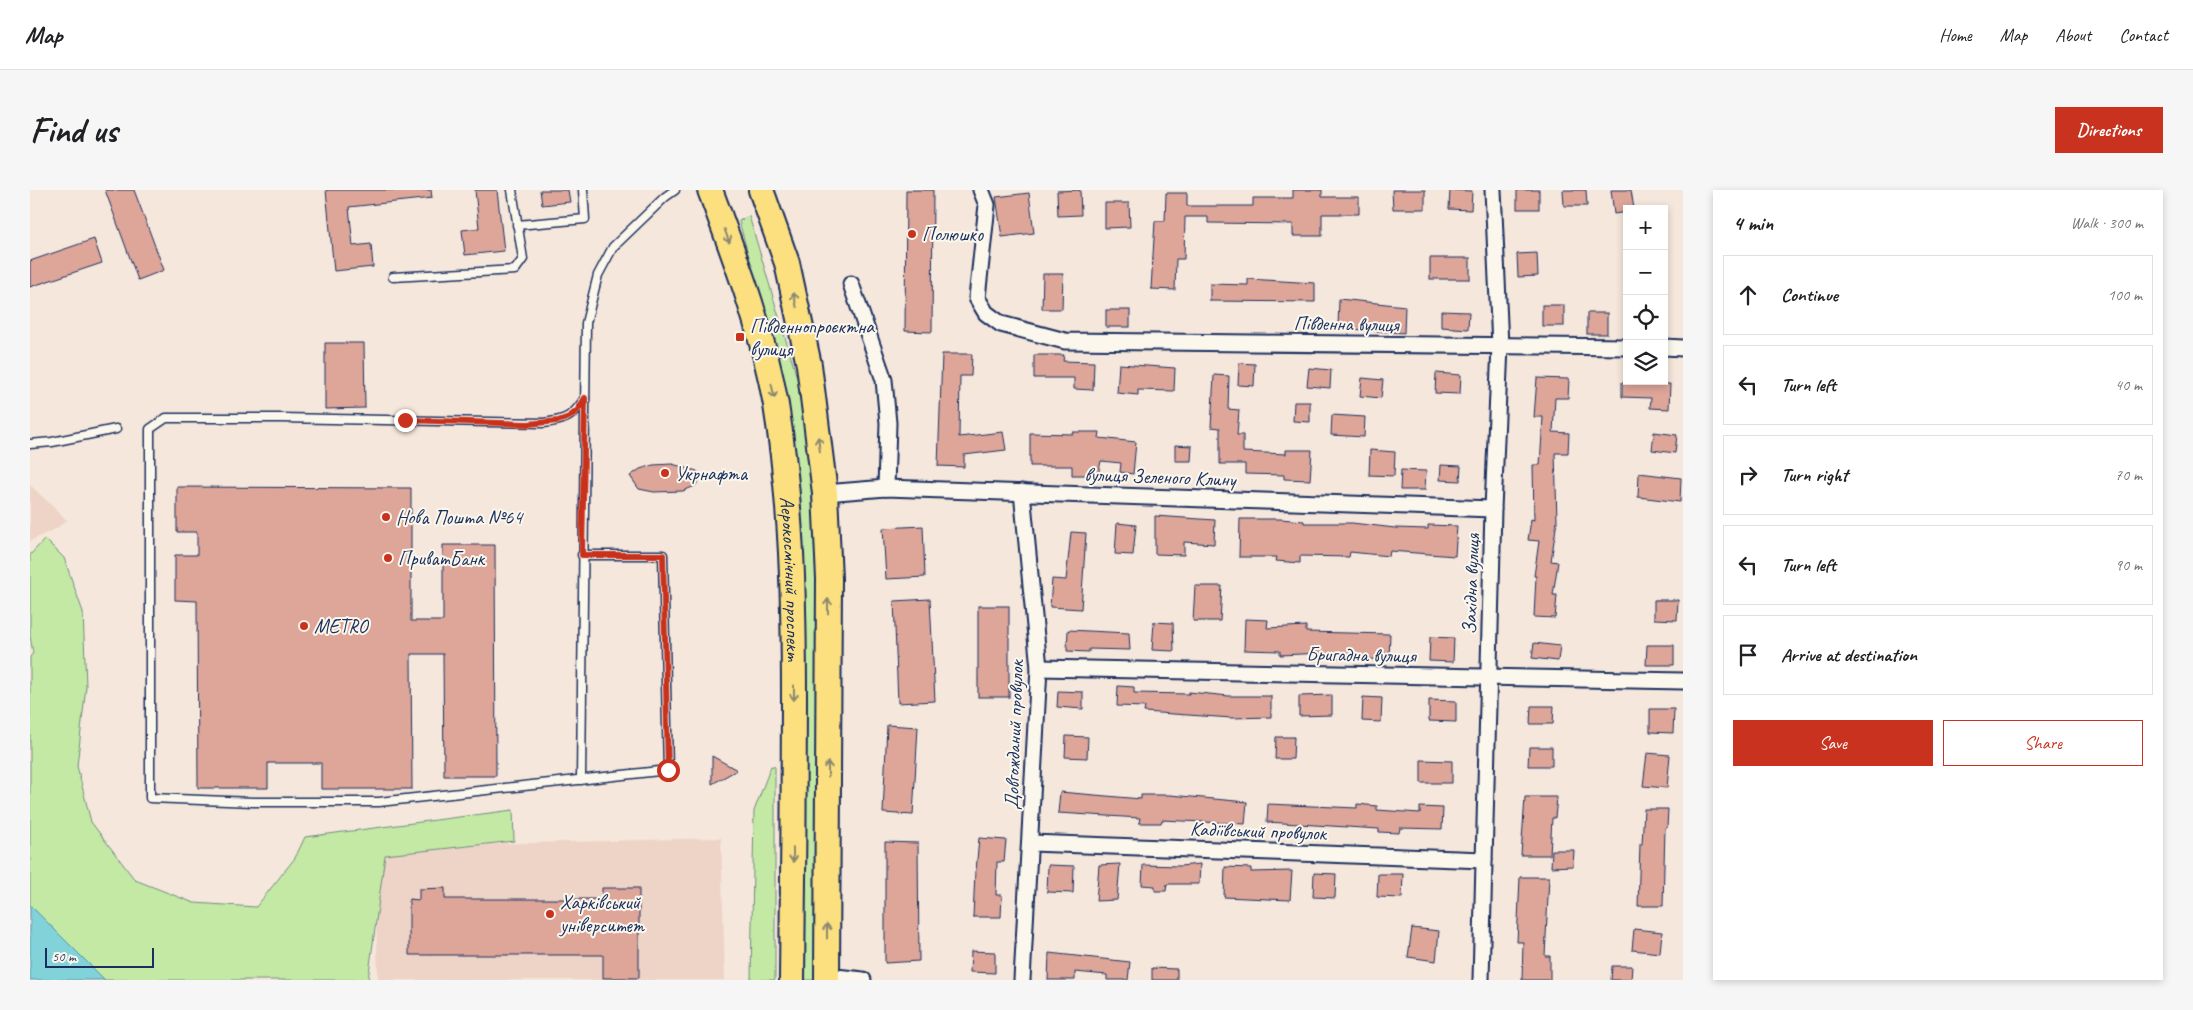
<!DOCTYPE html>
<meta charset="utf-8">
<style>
:root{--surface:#fff;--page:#f6f6f6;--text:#202124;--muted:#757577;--line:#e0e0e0;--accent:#c8321e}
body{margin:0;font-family:Caveat,sans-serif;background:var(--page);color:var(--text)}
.controls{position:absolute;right:15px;top:15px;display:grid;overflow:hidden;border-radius:0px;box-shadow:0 2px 8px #0003}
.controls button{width:45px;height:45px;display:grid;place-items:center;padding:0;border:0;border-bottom:1px solid var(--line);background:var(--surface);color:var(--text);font:25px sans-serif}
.scale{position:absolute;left:15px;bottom:12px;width:109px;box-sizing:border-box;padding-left:5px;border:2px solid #1b2f5e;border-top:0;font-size:14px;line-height:18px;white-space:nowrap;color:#1b2f5e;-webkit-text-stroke:4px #fbf7ec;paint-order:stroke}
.stop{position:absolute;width:15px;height:15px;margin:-11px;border:4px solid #c8321e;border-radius:50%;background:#fff}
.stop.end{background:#c8321e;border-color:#fff;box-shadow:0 1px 5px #0008}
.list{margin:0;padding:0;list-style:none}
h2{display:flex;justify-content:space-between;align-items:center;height:65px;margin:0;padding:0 20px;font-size:21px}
h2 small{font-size:16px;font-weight:400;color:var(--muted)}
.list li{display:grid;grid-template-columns:32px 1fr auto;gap:15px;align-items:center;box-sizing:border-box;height:80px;margin:0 10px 10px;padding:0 10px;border:1px solid var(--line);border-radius:0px}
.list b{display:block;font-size:19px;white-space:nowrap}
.list em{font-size:16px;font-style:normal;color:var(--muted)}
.actions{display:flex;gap:10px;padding:15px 20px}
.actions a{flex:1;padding:11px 0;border:1px solid var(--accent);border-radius:0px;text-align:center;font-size:18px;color:var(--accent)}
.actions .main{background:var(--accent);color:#fff}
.icon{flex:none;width:28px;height:28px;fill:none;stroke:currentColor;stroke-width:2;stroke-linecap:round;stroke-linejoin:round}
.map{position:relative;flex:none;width:1653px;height:790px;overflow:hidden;border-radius:0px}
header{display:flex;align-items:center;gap:30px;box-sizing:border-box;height:70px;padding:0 25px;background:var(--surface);border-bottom:1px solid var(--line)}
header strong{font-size:24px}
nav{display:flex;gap:28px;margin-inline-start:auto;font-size:18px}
.intro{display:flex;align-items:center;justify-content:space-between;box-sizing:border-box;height:120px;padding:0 30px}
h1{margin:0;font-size:35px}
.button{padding:12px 22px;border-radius:0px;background:var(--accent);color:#fff;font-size:18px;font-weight:700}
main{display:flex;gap:30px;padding:0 30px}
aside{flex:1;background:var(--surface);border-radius:0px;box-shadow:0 2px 8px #0003}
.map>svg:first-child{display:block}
.built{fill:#eed3c7}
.green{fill:#c4e9a4;stroke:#708c81}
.water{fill:#81d2d9;stroke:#5891a8}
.building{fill:#dea599;stroke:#1b2f5e}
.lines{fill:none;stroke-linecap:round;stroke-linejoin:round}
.lane-casing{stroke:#1b2f5e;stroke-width:11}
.street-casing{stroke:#1b2f5e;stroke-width:19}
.primary-casing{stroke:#1b2f5e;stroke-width:28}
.lane{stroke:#fbf7ec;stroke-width:8}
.street{stroke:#fbf7ec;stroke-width:15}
.primary{stroke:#fce080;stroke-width:24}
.oneway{stroke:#8c886f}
.route{stroke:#c8321e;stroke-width:6}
.poi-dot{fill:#c8321e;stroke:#fbf7ec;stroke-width:2}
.labels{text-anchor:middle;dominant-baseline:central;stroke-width:4;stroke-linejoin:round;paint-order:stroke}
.poi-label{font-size:20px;fill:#1b2f5e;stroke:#fbf7ec;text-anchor:start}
.street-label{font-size:20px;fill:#1b2f5e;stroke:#fbf7ec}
</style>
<header>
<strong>Map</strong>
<nav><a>Home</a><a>Map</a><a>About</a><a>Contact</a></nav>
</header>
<div class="intro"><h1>Find us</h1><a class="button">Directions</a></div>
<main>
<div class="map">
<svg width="1653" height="790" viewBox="0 0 1653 790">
<rect width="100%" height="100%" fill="#f5e7db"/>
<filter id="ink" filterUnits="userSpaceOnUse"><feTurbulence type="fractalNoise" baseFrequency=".02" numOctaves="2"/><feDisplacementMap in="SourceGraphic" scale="10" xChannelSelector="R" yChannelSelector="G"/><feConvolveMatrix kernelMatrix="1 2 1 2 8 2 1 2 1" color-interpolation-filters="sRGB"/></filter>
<g filter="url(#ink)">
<g class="built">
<path d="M0,295L37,330L27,338L0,351Z"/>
<path d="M691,648L695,790H348L344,657Z"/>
</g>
<g class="green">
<path d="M719,26L779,228L788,335L790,790H771L750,181L709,31Z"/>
<path d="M15,349L34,368L53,422L56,496L47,576L61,632L105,690L164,713L226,717L265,668L275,647L483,620L484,651L355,665L338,790H75L0,715V467L3,463L0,446V365Z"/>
<path d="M741,576L745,577V790H721L724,621Z"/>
</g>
<path class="water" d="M0,715L75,790H0Z"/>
<g class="building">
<path d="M75,0H104L134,80L108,90Z"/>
<path d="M296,0H401L402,8L319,17L323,56L341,54L343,77L304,81Z"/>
<path d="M445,0H467L474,61L435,65L432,40L449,38Z"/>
<path d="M510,0H538L540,12L512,15Z"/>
<path d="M876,0H903L902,142L875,141Z"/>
<path d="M1050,0L1051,25L1028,26L1027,1Z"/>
<path d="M1263,0H1292V7H1329V24H1292V46H1263V34L1178,33V27H1155L1154,69H1146L1145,100L1121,99L1125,31H1135L1136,3H1157V16H1223V8H1263Z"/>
<path d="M1362,0H1395V19H1363Z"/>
<path d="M1420,0L1442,1L1441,20L1419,19Z"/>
<rect x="1487" y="0" width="22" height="19"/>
<path d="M1533,0H1556L1557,16H1534Z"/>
<path d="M1581,0H1601L1604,19H1597V22L1584,24Z"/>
<path d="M999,3L1004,43L972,47L966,7Z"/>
<path d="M1075,13H1099L1100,37L1075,38Z"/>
<path d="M64,49L72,73L0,97V71Z"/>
<path d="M1507,63L1508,86L1488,87L1487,64Z"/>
<rect x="1400" y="68" width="40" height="21"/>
<path d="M1013,84H1033L1032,119H1012Z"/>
<path d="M1218,89L1285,93V112L1180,111V94L1218,95Z"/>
<path d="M1309,109L1375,116L1374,143L1308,138Z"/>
<rect x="1512" y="115" width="22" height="21"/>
<rect x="1076" y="120" width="24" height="17"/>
<path d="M1411,121L1439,122L1438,139L1411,137Z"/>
<rect x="1557" y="123" width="20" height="21"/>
<path d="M295,153H334L335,218L295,219Z"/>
<path d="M912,164H942L941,186H930L929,247L973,242L976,260L934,265V277L908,276Z"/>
<path d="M1004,165H1034L1033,171L1064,172L1063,200L1044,199V188H1004Z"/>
<path d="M1209,173L1225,174L1224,196L1208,195Z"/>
<path d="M1089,174L1145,178L1144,201L1108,200V205L1087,203Z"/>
<path d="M1279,178L1301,180L1300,198L1277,196Z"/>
<path d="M1406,183L1431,185L1430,204L1405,203Z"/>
<path d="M1184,185L1199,186L1198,219L1209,220L1207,245H1213V262L1256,264V260H1282L1280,290L1254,289V285L1215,284V274H1190V238L1181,237Z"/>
<path d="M1332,188L1353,190L1351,208L1330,206Z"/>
<path d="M1507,188L1539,189L1538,208H1525L1523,242L1539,243L1538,263H1525L1527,331L1521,371L1528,372L1523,405H1527L1525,428L1504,427L1506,386H1504L1509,351L1498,350L1501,329L1504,330L1503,275H1510L1513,227H1504Z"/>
<path d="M1592,192L1640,194L1639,219L1620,218L1621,208L1592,207Z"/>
<path d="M1264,212H1280V232L1263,231Z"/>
<path d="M1302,225L1335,227L1334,247L1301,245Z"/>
<path d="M1043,242H1070L1069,248L1106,252L1103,284L1090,282L1091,273L1071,271L1068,285H1042V276H1000V243L1043,244Z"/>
<path d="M1624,242L1647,245L1645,263L1622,260Z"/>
<path d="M1145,255L1162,256L1161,271H1145Z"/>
<path d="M1340,260L1365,262L1364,286L1339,285Z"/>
<path d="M642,274L667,281L671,288L665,296L653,301L624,302L609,299L600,286L610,279L623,275Z"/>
<path d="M1411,275L1431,276L1430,291L1410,290Z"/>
<path d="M1371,280L1396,281L1395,300H1370Z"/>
<path d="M1609,283L1651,288L1650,312L1608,307Z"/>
<path d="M147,297L381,298V431H413V355H465L466,586H414L413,464H381L382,599H291V573H238V598H168L167,411L145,410V365H167V342H147Z"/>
<path d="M1125,326L1185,330L1184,354L1154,352V365L1125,364Z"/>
<path d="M1210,329H1250L1274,331V333H1322L1365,338L1398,339V335L1427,336L1425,366L1360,361L1359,366L1320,362L1319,367L1270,366V373L1246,371L1247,367H1209Z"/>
<path d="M1087,333L1106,335L1103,365L1085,364Z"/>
<path d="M893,336L895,387L856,389L853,338Z"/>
<path d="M1041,342L1056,343L1051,419L1020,417L1022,389L1036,390Z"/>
<path d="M1165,396H1192L1190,431H1163Z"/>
<path d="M900,409L905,511L868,513L864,411Z"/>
<path d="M1624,410H1648L1647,430L1624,429Z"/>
<rect x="948" y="416" width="31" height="91"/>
<path d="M1215,429L1238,430L1237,438L1276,436V442L1360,444L1359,470L1293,467V463L1250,465V461L1214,460Z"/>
<path d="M1124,432L1143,433L1144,461L1122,460Z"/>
<path d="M1038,440L1099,443L1100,460L1059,459V462L1037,461Z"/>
<path d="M1400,447L1424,448L1423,472L1399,471Z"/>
<path d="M1504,453L1530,456L1528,471L1502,468Z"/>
<path d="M1617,455H1644V475H1616Z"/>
<path d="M1088,496L1104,497V503L1159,504V502L1199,506H1241V527L1202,528L1114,522L1115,517L1087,516Z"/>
<path d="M1028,501L1053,502V519L1027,517Z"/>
<path d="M1302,505V525L1269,526V506Z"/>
<path d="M1333,507L1352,508L1351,532L1332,531Z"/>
<path d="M1399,510L1426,511V532L1399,531Z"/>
<path d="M1501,516H1524L1523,534H1500Z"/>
<path d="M1620,519H1644L1643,543L1620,542Z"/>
<path d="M857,535L888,537L883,625L853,623Z"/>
<path d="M1036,546L1058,547L1057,568L1035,567Z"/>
<path d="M1246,547H1264L1263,569H1245Z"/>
<path d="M1499,557H1522V576H1498Z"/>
<path d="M1617,563L1640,565L1637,598L1613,596Z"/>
<path d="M682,566L707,580L682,594Z"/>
<path d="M1391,570L1422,571V593H1391Z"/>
<path d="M1030,602L1111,609V605H1140L1217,612L1215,634L1132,630L1131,633H1109L1110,628L1028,623Z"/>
<path d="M1495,607H1527L1525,628H1522L1520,665H1491Z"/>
<path d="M1238,614L1327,618V614L1347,616V620L1390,623V617L1413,618L1412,639L1370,638L1369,643L1349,642V639L1237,632Z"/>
<path d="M1614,619H1638L1637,638H1635L1633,716H1608L1610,654H1612Z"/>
<path d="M949,648L976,650L974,672H967L966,705H972L971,727H943L945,681H946Z"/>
<path d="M855,652L888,653L889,771L855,773Z"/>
<path d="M1522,660H1544L1543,676L1521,677Z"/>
<path d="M1090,674L1087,710L1066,711L1069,675Z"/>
<path d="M1170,674L1169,694H1137L1136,701H1125V696L1112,695L1113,675L1150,676Z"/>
<path d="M1018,675L1044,676L1043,703L1017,702Z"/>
<path d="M1195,677L1221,678V682L1262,681L1260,710L1194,707Z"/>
<path d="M1284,683L1306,684L1305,708L1283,707Z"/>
<path d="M1348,684H1373L1372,708L1347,707Z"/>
<path d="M1490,687H1519L1515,766H1520V790H1492L1493,752H1487Z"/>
<path d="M415,698V709H572V698H609V788H573V765H379V709L389,710V699Z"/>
<path d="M1382,738L1409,741L1406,771L1378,767Z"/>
<path d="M1604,739L1632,742L1630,763L1602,760Z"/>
<path d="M941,761L965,762V783L940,782Z"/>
<path d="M1019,763L1100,772L1098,790H1077V785L1045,782V790H1018Z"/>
<path d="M1582,776H1602L1601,790H1581Z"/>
<path d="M1122,778L1147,779V790H1122Z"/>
</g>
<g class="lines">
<defs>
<g id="lane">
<path d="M487,35L555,29L553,0"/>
<path d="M363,87L485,80L493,69L482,0"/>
<path d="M0,254L22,252L86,239"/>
<path d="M552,365H633L638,580L349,612H223L120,608V239L136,228H250L514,233C536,230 543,227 555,208"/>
<path d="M551,590L556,133L568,85L583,57L635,7L645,0"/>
</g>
<g id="street">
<path d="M951,0L957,15L947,108L956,123L971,134L1035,151L1597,157"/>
<path d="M821,94L854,190L858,233L856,298"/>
<path d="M1634,157L1653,158"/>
<path d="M795,303L856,298L1463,319"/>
<path d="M1009,478L1653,491"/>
<path d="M1001,653L1454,670"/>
<path d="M797,786L833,790"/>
<path d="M992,790L1009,478L992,302"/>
<path d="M1451,790L1463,319L1470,156L1463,0"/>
</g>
<g id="primary">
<path id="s1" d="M680,0C706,70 733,141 746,215C762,314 764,412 764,512C764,605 763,697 762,790"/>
<path d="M731,0L757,73L779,175L795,303L799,389L797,790"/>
</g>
</defs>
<use href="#lane" class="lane-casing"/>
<use href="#street" class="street-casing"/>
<use href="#primary" class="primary-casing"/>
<use href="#lane" class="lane"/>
<use href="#street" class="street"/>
<use href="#primary" class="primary"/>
</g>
<defs><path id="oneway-shaft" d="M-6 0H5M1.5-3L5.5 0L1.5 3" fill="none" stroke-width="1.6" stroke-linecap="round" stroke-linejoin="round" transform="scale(1.25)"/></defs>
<g class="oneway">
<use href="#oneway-shaft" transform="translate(697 46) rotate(70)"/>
<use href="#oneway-shaft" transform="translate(765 110) rotate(-103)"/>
<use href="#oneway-shaft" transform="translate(743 201) rotate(78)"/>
<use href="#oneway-shaft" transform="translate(789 254) rotate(-97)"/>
<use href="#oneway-shaft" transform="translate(798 416) rotate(-90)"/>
<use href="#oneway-shaft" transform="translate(764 503) rotate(90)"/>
<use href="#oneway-shaft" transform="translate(798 579) rotate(-90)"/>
<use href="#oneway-shaft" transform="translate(763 665) rotate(90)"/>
<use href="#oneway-shaft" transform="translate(797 741) rotate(-90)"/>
</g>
</g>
<g class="lines" filter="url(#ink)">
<path class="route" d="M375,230L498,234L528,231L539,227L547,221L555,208L552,365H633L638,580"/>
</g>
<g class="poi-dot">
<circle cx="882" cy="44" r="5"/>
<rect x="705" y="142" width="10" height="10" rx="2.5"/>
<circle cx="635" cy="283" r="5"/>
<circle cx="356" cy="327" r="5"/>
<circle cx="358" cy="368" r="5"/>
<circle cx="274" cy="436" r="5"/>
<circle cx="520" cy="724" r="5"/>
</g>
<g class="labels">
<g class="poi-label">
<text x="892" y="44">Полюшко</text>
<text x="720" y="136">Південнопроєктна<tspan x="720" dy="23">вулиця</tspan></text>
<text x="645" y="283">Укрнафта</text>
<text x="366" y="327">Нова Пошта №64</text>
<text x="368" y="368">ПриватБанк</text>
<text x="284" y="436">METRO</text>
<text x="530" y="712">Харківський<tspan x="530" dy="23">університет</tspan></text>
</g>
<g class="street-label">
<text transform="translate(1316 134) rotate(1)">Південна вулиця</text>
<text transform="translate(1130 287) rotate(2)">вулиця Зеленого Клину</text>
<text stroke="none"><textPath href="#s1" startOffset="400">Аерокосмічний проспект</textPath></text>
<text transform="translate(1441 394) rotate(-88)">Західна вулиця</text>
<text transform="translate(1331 465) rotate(1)">Бригадна вулиця</text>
<text transform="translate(984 545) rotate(-88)">Довгожданий провулок</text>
<text transform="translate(1228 641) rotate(2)">Кадіївський провулок</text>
</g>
</g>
</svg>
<div class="controls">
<button>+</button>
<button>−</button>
<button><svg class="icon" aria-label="locate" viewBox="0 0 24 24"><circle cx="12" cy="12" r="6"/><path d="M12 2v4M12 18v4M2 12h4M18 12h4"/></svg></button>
<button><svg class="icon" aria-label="layers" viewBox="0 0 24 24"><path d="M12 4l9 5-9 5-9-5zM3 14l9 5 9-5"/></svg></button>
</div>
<div class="scale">50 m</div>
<div class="stop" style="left:638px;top:580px"></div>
<div class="stop end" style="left:375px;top:230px"></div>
</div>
<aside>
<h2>4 min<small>Walk · 300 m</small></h2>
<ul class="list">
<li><svg class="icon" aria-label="ahead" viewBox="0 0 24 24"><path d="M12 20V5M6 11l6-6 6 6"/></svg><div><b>Continue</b></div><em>100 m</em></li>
<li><svg class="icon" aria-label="left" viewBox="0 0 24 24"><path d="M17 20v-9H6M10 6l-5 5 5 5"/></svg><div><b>Turn left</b></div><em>40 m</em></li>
<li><svg class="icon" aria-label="right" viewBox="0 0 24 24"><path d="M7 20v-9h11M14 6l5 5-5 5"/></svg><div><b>Turn right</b></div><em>70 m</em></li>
<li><svg class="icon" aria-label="left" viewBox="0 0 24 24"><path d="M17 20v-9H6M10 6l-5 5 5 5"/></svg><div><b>Turn left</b></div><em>90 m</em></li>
<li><svg class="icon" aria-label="arrive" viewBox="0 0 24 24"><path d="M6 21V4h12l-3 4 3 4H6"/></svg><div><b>Arrive at destination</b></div></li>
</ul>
<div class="actions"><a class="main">Save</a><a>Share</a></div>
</aside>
</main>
